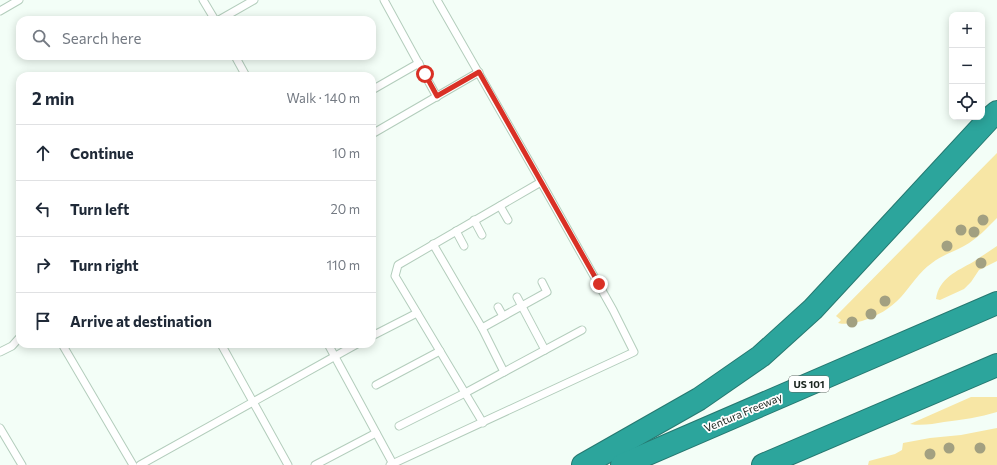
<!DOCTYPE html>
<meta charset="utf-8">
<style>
:root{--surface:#fff;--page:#f6f6f7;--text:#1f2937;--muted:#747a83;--line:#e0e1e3}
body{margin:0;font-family:Commissioner,sans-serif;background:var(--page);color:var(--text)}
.controls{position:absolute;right:12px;top:12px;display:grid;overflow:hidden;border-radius:8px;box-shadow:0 2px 10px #0003}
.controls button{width:36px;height:36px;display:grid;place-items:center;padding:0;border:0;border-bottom:1px solid var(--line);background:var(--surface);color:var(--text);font:20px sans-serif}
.stop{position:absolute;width:12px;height:12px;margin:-9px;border:3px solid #d93025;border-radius:50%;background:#fff}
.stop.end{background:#d93025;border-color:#fff;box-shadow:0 1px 4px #0008}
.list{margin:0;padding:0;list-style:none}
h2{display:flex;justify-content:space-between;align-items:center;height:52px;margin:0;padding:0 16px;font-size:17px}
h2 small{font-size:13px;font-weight:400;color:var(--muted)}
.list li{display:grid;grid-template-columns:26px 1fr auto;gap:12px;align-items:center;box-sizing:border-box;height:56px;padding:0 16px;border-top:1px solid var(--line)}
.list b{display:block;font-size:15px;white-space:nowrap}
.list em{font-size:13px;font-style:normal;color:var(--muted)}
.icon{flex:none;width:22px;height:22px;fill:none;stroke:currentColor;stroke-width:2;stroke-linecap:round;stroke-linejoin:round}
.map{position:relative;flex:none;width:997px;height:465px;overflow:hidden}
.search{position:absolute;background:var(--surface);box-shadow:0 2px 10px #0003;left:16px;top:16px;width:360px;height:44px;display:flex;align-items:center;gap:10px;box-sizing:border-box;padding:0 14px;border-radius:12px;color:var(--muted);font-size:15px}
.panel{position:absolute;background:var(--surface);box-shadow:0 2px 10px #0003;left:16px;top:72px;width:360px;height:276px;border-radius:12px}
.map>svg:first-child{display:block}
.green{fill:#f7e6a5}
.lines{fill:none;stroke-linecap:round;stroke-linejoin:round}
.service-casing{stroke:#b3cdbc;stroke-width:9}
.motorway-casing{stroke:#267870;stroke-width:24}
.service{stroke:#fff;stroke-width:7}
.motorway{stroke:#2ca59c;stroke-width:22}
.tree{fill:#a2a081}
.route{stroke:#d93025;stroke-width:5}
.labels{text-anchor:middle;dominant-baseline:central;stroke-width:3.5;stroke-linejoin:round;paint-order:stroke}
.shield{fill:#fff;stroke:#5f6662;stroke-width:1}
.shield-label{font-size:10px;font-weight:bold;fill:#1a241e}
.street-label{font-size:11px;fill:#1a241e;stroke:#fff}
</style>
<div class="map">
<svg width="997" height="465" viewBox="0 0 997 465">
<rect width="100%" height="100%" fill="#f3fef7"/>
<g class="green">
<path d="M997,153V218C987,228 977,239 964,246C953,252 942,255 932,263C919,272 911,286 901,297C890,309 877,316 862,321C854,323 846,325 838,323L841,320L836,316Z"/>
<path d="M997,246V261L979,270L971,282L964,289L940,300L936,299C939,278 957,271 973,262C981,257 989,251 997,246Z"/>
<path d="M971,397H997V412C980,417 962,420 944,422C933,424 921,426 910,424Z"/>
<path d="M997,428V465H868L869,461L895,454L902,450L903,443L930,438L961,435Z"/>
</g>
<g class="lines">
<defs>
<g id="service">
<path d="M203,0L215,20"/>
<path d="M384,0L437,97"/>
<path d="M0,11L19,0"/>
<path d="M219,20L254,0"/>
<path d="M235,56L246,76"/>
<path d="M372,90L419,63"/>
<path d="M372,134L479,72"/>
<path d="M500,206L508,220"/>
<path d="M474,220L482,235"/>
<path d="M456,231L464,246"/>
<path d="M433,244L482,328L547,292L542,282"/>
<path d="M517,297L545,350"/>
<path d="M498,307L503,316"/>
<path d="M372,336L417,313"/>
<path d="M62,344L133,465"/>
<path d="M221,344L288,465"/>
<path d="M328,344L393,464"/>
<path d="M0,352L12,346L20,337"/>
<path d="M504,372L582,330"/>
<path d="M376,385L440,351"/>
<path d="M483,423L395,276L398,265L541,182"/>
<path d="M399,426L465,393L504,372L482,328"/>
<path d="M0,428L22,465"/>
<path d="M140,465L357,344"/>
<path d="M315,465L376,433"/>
<path d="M390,465L634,352L613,310L541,182L437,0"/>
</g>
<g id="motorway">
<path d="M583,465L699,399L761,356L813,309L990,118L997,112"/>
<path d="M622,465L997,303"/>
<path d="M763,465L997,365"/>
</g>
</defs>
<use href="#service" class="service-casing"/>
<use href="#motorway" class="motorway-casing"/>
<use href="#service" class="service"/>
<use href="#motorway" class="motorway"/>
</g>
<g class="tree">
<circle cx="983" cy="220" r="5.5"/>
<circle cx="961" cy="230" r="5.5"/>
<circle cx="974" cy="232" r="5.5"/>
<circle cx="947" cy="246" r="5.5"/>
<circle cx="981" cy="263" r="5.5"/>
<circle cx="885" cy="301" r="5.5"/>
<circle cx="871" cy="314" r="5.5"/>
<circle cx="852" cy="322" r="5.5"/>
<circle cx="949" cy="448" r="5.5"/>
<circle cx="980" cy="448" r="5.5"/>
<circle cx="930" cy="454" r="5.5"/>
</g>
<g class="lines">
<path class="route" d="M425,74L437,96L479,72L599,284"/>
</g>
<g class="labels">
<rect class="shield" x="789" y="376" width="40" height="16" rx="3"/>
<g class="shield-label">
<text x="809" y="384">US 101</text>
</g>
<g class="street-label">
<text transform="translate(743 412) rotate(-23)">Ventura Freeway</text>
</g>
</g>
</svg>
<div class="controls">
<button>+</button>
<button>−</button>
<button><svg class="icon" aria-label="locate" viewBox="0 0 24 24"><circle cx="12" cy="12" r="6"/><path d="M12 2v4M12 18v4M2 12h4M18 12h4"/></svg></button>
</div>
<div class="stop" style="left:425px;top:74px"></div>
<div class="stop end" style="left:599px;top:284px"></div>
<div class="search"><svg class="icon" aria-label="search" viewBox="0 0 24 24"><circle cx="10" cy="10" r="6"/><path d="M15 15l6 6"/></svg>Search here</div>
<section class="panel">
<h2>2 min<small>Walk · 140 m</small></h2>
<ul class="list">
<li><svg class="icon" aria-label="ahead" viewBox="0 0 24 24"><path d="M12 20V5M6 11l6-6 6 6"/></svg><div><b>Continue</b></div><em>10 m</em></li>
<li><svg class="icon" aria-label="left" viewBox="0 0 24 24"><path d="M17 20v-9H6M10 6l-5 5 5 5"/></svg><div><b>Turn left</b></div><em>20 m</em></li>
<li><svg class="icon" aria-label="right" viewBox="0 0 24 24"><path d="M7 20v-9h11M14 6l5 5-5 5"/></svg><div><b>Turn right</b></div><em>110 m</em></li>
<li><svg class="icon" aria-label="arrive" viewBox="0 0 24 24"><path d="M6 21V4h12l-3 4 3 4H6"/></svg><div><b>Arrive at destination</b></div></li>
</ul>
</section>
</div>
